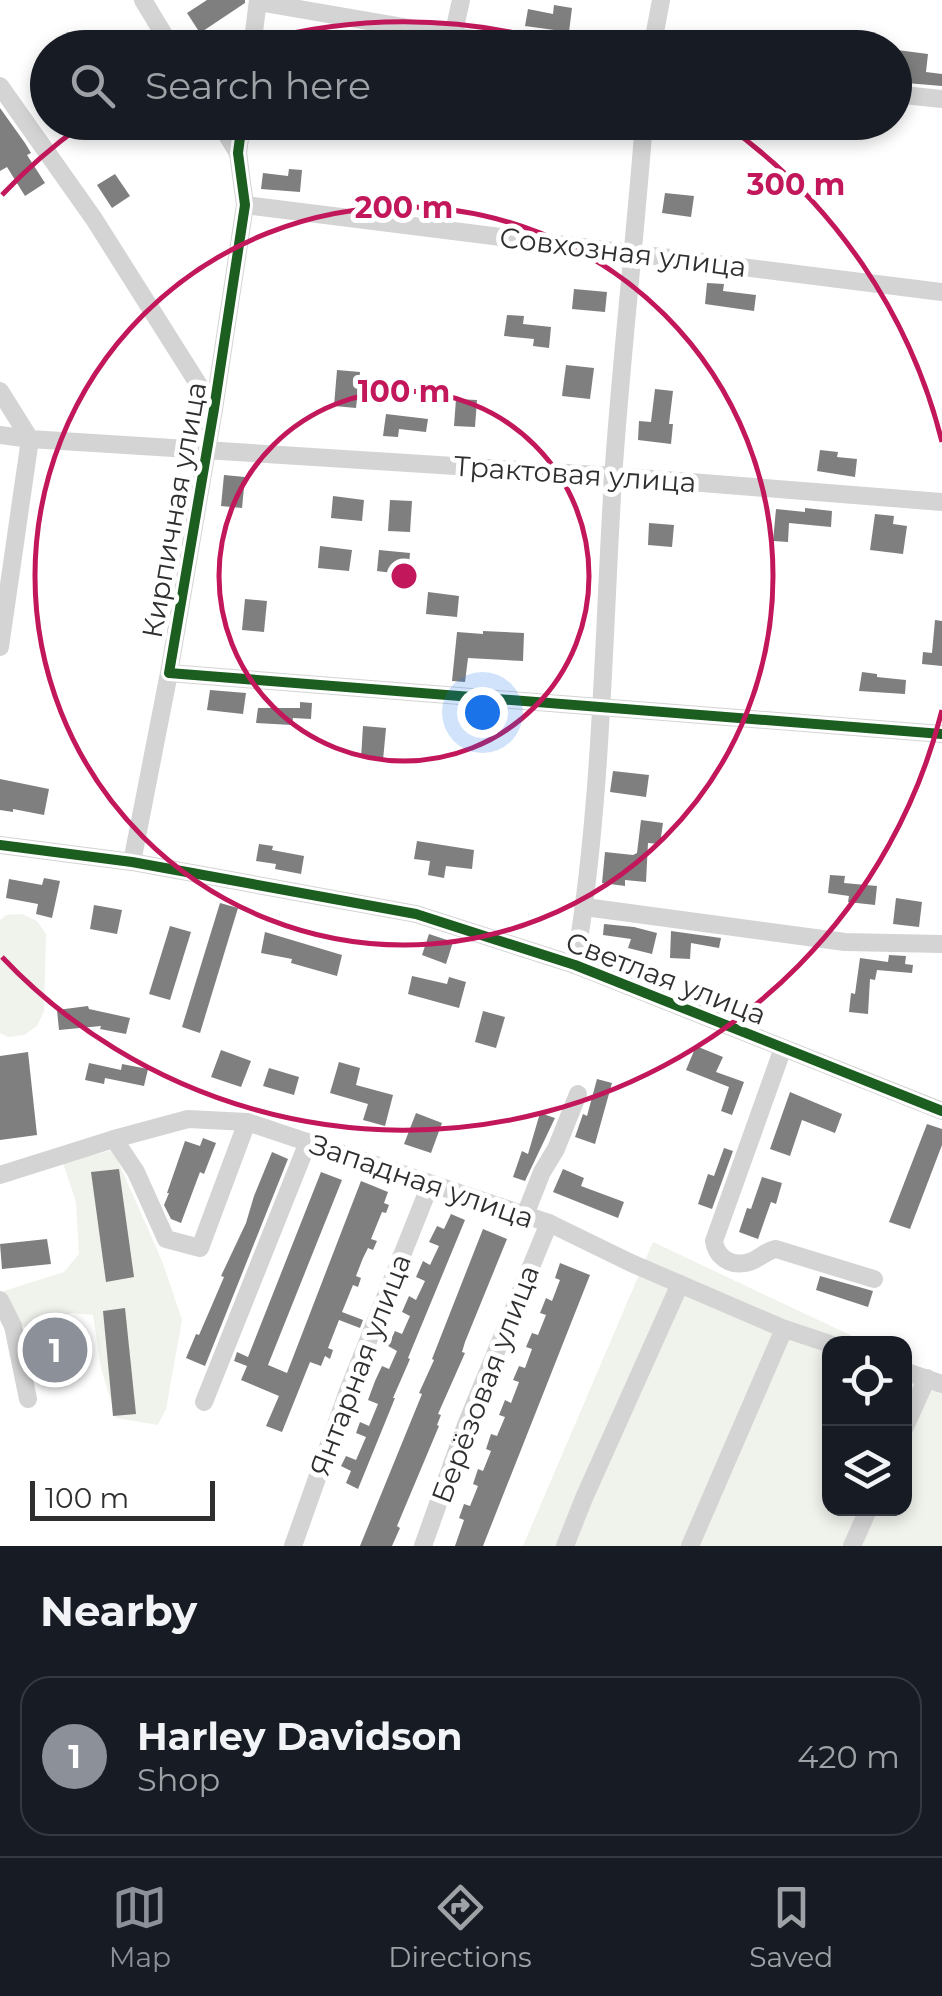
<!DOCTYPE html>
<meta charset="utf-8">
<style>
:root{--surface:#171b24;--page:#242831;--text:#f1f3f6;--muted:#9ea1a6;--line:#363941;--accent:#8c9099}
body{margin:0;font-family:Montserrat,sans-serif;background:var(--page);color:var(--text)}
.controls{position:absolute;right:30px;bottom:30px;display:grid;overflow:hidden;border-radius:20px;box-shadow:0 5px 15px #0003}
.controls button{width:90px;height:90px;display:grid;place-items:center;padding:0;border:0;border-bottom:2px solid var(--line);background:var(--surface);color:var(--text);font:50px sans-serif}
.scale{position:absolute;left:30px;bottom:25px;width:185px;box-sizing:border-box;padding-left:10px;border:5px solid #2f2f2f;border-top:0;font-size:28px;line-height:35px;white-space:nowrap;color:#2f2f2f;-webkit-text-stroke:8px #fff;paint-order:stroke}
.you{position:absolute;left:482px;top:712px;width:35px;height:35px;margin:-25px;border:8px solid #fff;border-radius:50%;background:#1a73e8;box-shadow:0 0 0 15px #1a73e833}
.badge{display:grid;place-items:center;width:65px;height:65px;border-radius:50%;background:var(--accent);color:#fff;font-size:32px;font-weight:700}
.pin{position:absolute;translate:-50% -50%;border:5px solid #fff;box-shadow:0 2px 10px #0006}
.list{margin:0;padding:0;list-style:none}
h2{display:flex;justify-content:space-between;align-items:center;height:130px;margin:0;padding:0 40px;font-size:42px}
h2 small{font-size:32px;font-weight:400;color:var(--muted)}
.list li{display:grid;grid-template-columns:65px 1fr auto;gap:30px;align-items:center;box-sizing:border-box;height:160px;margin:0 20px 20px;padding:0 20px;border:2px solid var(--line);border-radius:30px}
.list b{display:block;font-size:38px;white-space:nowrap}
.list p{margin:0;font-size:32px;white-space:nowrap;color:var(--muted)}
.list em{font-size:32px;font-style:normal;color:var(--muted)}
.icon{flex:none;width:55px;height:55px;fill:none;stroke:currentColor;stroke-width:2;stroke-linecap:round;stroke-linejoin:round}
.map{position:relative;flex:none;width:942px;height:1546px;overflow:hidden}
.search{position:absolute;background:var(--surface);box-shadow:0 5px 15px #0003;left:30px;right:30px;top:30px;height:110px;display:flex;align-items:center;gap:25px;box-sizing:border-box;padding:0 35px;border-radius:55px;color:var(--muted);font-size:38px}
.sheet{height:310px;background:var(--surface)}
nav{display:flex;justify-content:space-around;align-items:center;box-sizing:border-box;height:140px;border-top:2px solid var(--line);background:var(--surface);font-size:28px;color:var(--muted)}
nav a{display:grid;justify-items:center;gap:5px}
nav .on{color:var(--accent)}
.map>svg:first-child{display:block}
.green{fill:#f0f2ec}
.building{fill:#7f7f7f}
.lines{fill:none;stroke-linecap:round;stroke-linejoin:round}
.minor{stroke:#d4d4d4;stroke-width:18}
.cycleway-casing{stroke:#fff;stroke-width:16}
.cycleway{stroke:#1b5e20;stroke-width:10}
.ring{fill:none;stroke:#c2185b;stroke-width:5}
.labels{text-anchor:middle;dominant-baseline:central;stroke-width:10;stroke-linejoin:round;paint-order:stroke}
.street-label{font-size:28px;fill:#2f2f2f;stroke:#fff}
.centre{fill:#c2185b;stroke:#fff;stroke-width:5}
.ring-label{font-size:30px;text-anchor:middle;font-weight:bold;fill:#c2185b;stroke:#fff;stroke-width:10;stroke-linejoin:round;paint-order:stroke}
</style>
<div class="map">
<svg width="942" height="1546" viewBox="0 0 942 1546">
<rect width="100%" height="100%" fill="#fff"/>
<g class="green">
<path d="M22,914L37,921L46,934L44,1011L37,1026L24,1035L8,1037L0,1033V920L6,915Z"/>
<path d="M113,1150L162,1261L182,1320L166,1409L158,1425L116,1418L101,1368L93,1315L72,1313L23,1327L4,1291L64,1272L79,1254L76,1202L63,1163Z"/>
<path d="M653,1242L867,1343L830,1344V1508H904L905,1361L942,1379V1546H523Z"/>
</g>
<g class="building">
<path d="M207,0H245V3L200,33L187,13Z"/>
<path d="M554,5L572,8L569,32L525,26L528,9L553,14Z"/>
<path d="M760,30L779,35L776,48H722L726,34L757,44Z"/>
<path d="M897,50L928,54L926,72L942,74V86L894,82Z"/>
<path d="M0,108L25,143L31,153L27,155L45,183L25,196L7,167L0,171Z"/>
<path d="M289,169L302,170L300,192L261,189L263,173L288,176Z"/>
<path d="M115,174L130,196L112,208L97,185Z"/>
<path d="M665,193L694,196L691,217L662,213Z"/>
<path d="M707,283L724,284L723,291L756,295L754,311L705,304Z"/>
<path d="M574,289L607,292L605,312L572,309Z"/>
<path d="M507,315L524,316L523,324L551,327L549,348L533,346L534,339L504,336Z"/>
<path d="M566,365L594,368L590,399L562,396Z"/>
<path d="M337,370L360,372L356,408L334,406Z"/>
<path d="M655,389L673,391L669,424H673L671,444L638,440L639,421L651,422Z"/>
<path d="M456,399L477,400L475,427L454,426Z"/>
<path d="M386,414L428,419L426,432L399,429L398,437L383,436Z"/>
<path d="M820,450L838,452L837,457L857,459L855,477L817,471Z"/>
<path d="M224,475L245,477L242,508L221,506Z"/>
<path d="M333,496L364,500L362,521L331,518Z"/>
<path d="M390,500L412,501L410,532L388,531Z"/>
<path d="M805,508L832,511L831,527L789,523L788,542L773,541L776,509L805,512Z"/>
<path d="M875,514L894,516L893,524L907,526L903,554L870,550Z"/>
<path d="M649,523L674,525L672,547L648,545Z"/>
<path d="M320,546L352,550L349,571L318,568Z"/>
<path d="M379,550L410,553L408,575L377,571Z"/>
<path d="M428,592L459,596L457,617L426,614Z"/>
<path d="M245,599L267,601L264,632L242,630Z"/>
<path d="M935,620L942,621V666L922,664L923,652L932,653Z"/>
<path d="M483,631L524,633L523,661L468,658L465,682L452,681L457,632L483,634Z"/>
<path d="M862,672L877,674V677L906,680L905,694L859,691Z"/>
<path d="M210,690L246,693L243,714L207,710Z"/>
<path d="M300,702L312,703L311,719L293,718L292,725L256,723L258,708H300Z"/>
<path d="M363,726L386,728L383,760L361,758Z"/>
<path d="M613,771L649,775L646,797L610,792Z"/>
<path d="M0,779L49,789L44,815L13,809V812L0,810Z"/>
<path d="M641,820L663,823L660,844L648,843L646,882L625,880V886L602,883L605,852L633,855L637,853Z"/>
<path d="M417,841L474,850L472,869L446,866L444,878L428,875L430,861L414,859Z"/>
<path d="M259,844L273,846L272,850L304,856L301,874L275,869L276,864L256,861Z"/>
<path d="M830,875L845,876L844,883L877,886L875,905L848,902L849,896L828,893Z"/>
<path d="M44,878L60,881L52,918L36,914L38,904L6,898L9,879L42,885Z"/>
<path d="M896,898L922,902L919,927L893,924Z"/>
<path d="M220,903L238,908L200,1033L182,1027Z"/>
<path d="M94,905L122,910L117,934L90,929Z"/>
<path d="M604,924L634,927L657,933L652,954L628,948L631,939L603,935Z"/>
<path d="M170,926L191,932L170,1000L149,994Z"/>
<path d="M671,931L721,938L719,948L691,943L690,959L670,958Z"/>
<path d="M265,932L342,955L337,976L291,963L292,959L261,953Z"/>
<path d="M429,934L453,942L446,964L422,955Z"/>
<path d="M889,955L906,956L905,964L913,965L912,973L877,970L875,980L870,979L868,1014L849,1012L851,993L855,994L860,958L888,962Z"/>
<path d="M412,976L447,984L449,977L466,982L459,1008L408,994Z"/>
<path d="M88,1006L89,1009L130,1018L126,1034L100,1029L101,1026L59,1030L57,1010Z"/>
<path d="M483,1011L505,1017L496,1048L475,1042Z"/>
<path d="M696,1046L723,1057L716,1072L744,1082L732,1115L721,1111L729,1087L686,1070Z"/>
<path d="M221,1050L251,1061L241,1087L211,1077Z"/>
<path d="M28,1052L37,1135L0,1140V1056Z"/>
<path d="M339,1062L360,1068L356,1085L393,1095L385,1126L363,1120L368,1104L330,1093Z"/>
<path d="M89,1063L121,1070L122,1064L148,1069L144,1086L105,1078L104,1084L85,1080Z"/>
<path d="M269,1068L299,1077L294,1095L263,1086Z"/>
<path d="M597,1079L612,1083L595,1144L575,1137L583,1114L587,1116Z"/>
<path d="M790,1092L842,1114L835,1133L802,1120L790,1156L770,1149Z"/>
<path d="M416,1113L442,1123L431,1153L404,1144Z"/>
<path d="M540,1113L555,1118L525,1181L513,1177L522,1151L528,1154Z"/>
<path d="M927,1124L942,1129V1145L910,1229L889,1222Z"/>
<path d="M203,1138L216,1143L204,1174L200,1172L181,1223L171,1219L164,1205L169,1193H167L185,1141L200,1146Z"/>
<path d="M724,1148L733,1151L712,1209L698,1204L708,1174L714,1176Z"/>
<path d="M272,1152L288,1159L205,1366L186,1358L196,1334L199,1335L209,1312L224,1277L221,1276L246,1223L254,1196Z"/>
<path d="M119,1169L134,1277L106,1282L91,1172Z"/>
<path d="M563,1169L584,1178L581,1186L624,1202L618,1218L553,1192Z"/>
<path d="M321,1172L342,1180L268,1365L287,1373L361,1181L388,1192L384,1203L389,1205L386,1213L382,1212L371,1239L377,1241L373,1250L368,1248L363,1258L356,1276L361,1278L358,1287L353,1285L342,1312L363,1320L360,1328L339,1320L328,1348L333,1350L330,1359L325,1356L321,1366L310,1362L282,1432L266,1426L279,1396L241,1380L247,1366L234,1361L237,1352L248,1357Z"/>
<path d="M762,1177L782,1183L776,1204L771,1202L758,1239L739,1232L747,1208L751,1209Z"/>
<path d="M451,1214L465,1220L408,1358L410,1359L393,1398H395L358,1489L346,1483L351,1471L341,1466L346,1456L356,1460L366,1437L356,1433L360,1422L369,1426L378,1404L368,1400L375,1381L382,1366L389,1369L397,1351L388,1346L395,1331L402,1334L410,1316L402,1312L409,1296L416,1300L425,1281L416,1277L423,1261L430,1265L439,1246L429,1242L437,1226L444,1229Z"/>
<path d="M483,1229L507,1239L465,1342L462,1352L465,1353L438,1414L441,1415L437,1425L439,1426L397,1526L400,1528L392,1546H360L422,1394L419,1393L434,1360L432,1359Z"/>
<path d="M47,1239L51,1264L2,1269L0,1244Z"/>
<path d="M560,1263L590,1275L483,1546H455L464,1520L459,1518L464,1504L470,1506L478,1486L473,1484L478,1469L483,1471L491,1451L486,1449L491,1434L497,1436L505,1417L499,1415L505,1400L511,1403L519,1382L513,1380L519,1366L525,1368L532,1349L526,1347L532,1333L538,1335L546,1315L540,1313L546,1298L552,1301L560,1280L555,1278Z"/>
<path d="M820,1276L873,1291L868,1307L816,1290Z"/>
<path d="M125,1308L136,1414L113,1416L103,1311Z"/>
<path d="M70,1327L76,1368L41,1374L34,1333Z"/>
</g>
<g class="lines">
<g class="minor">
<path d="M143,0L172,48"/>
<path d="M258,2L525,48"/>
<path d="M453,36L461,0"/>
<path d="M252,48L258,0"/>
<path d="M652,48L661,0"/>
<path d="M0,86L94,219L214,409"/>
<path d="M894,94L942,99"/>
<path d="M219,122L238,153"/>
<path d="M242,122L238,153L245,205L214,409L169,673L942,734"/>
<path d="M245,205L942,292"/>
<path d="M0,391L30,439L614,476L942,502"/>
<path d="M0,435L30,439L0,647"/>
<path d="M0,845L132,862L416,914L575,965L942,1111"/>
<path d="M132,862L169,673"/>
<path d="M585,907L845,942L942,944"/>
<path d="M575,965C602,805 603,641 613,479C621,360 635,241 644,122"/>
<path d="M783,1048L714,1241C716,1256 729,1266 745,1263C757,1262 764,1251 776,1249L874,1279"/>
<path d="M114,1139L136,1172L166,1239L200,1248L247,1122"/>
<path d="M0,1175L114,1139L188,1119L247,1122L549,1223L631,1263L782,1328L830,1344"/>
<path d="M525,1215L542,1172L556,1149L578,1094"/>
<path d="M0,1300L13,1326L28,1399"/>
<path d="M904,1371L942,1384"/>
<path d="M204,1402L308,1142"/>
<path d="M904,1429L927,1378"/>
<path d="M293,1546L348,1391L430,1185"/>
<path d="M423,1546L466,1425L549,1223"/>
<path d="M565,1546L584,1498L680,1284"/>
<path d="M690,1546L784,1329"/>
<path d="M852,1546L869,1508"/>
</g>
<defs>
<g id="cycleway">
<path d="M242,122L238,153L245,205L214,409L169,673L942,734"/>
<path d="M0,845L132,862L416,914L575,965L942,1111"/>
</g>
</defs>
<use href="#cycleway" class="cycleway-casing"/>
<use href="#cycleway" class="cycleway"/>
</g>
<g class="ring">
<circle cx="404" cy="576" r="185"/>
<circle cx="404" cy="576" r="369"/>
<path d="M942 710A554 554 0 0 1 2 957M2 195A554 554 0 0 1 82 125M242 46A554 554 0 0 1 566 46M726 125A554 554 0 0 1 942 442"/>
</g>
<g class="labels">
<g class="street-label">
<text transform="translate(623 252) rotate(7)">Совхозная улица</text>
<text transform="translate(575 474) rotate(4)">Трактовая улица</text>
<text transform="translate(174 510) rotate(-80)">Кирпичная улица</text>
<text transform="translate(666 978) rotate(21)">Светлая улица</text>
<text transform="translate(422 1181) rotate(19)">Западная улица</text>
<text transform="translate(360 1365) rotate(-69)">Янтарная улица</text>
<text transform="translate(485 1384) rotate(-69)">Берёзовая улица</text>
</g>
</g>
<circle cx="404" cy="576" r="15" class="centre"/>
<g class="ring-label">
<text x="796" y="195">300 m</text>
<text x="404" y="218">200 m</text>
<text x="404" y="402">100 m</text>
</g>
</svg>
<div class="controls">
<button><svg class="icon" aria-label="locate" viewBox="0 0 24 24"><circle cx="12" cy="12" r="6"/><path d="M12 2v4M12 18v4M2 12h4M18 12h4"/></svg></button>
<button><svg class="icon" aria-label="layers" viewBox="0 0 24 24"><path d="M12 4l9 5-9 5-9-5zM3 14l9 5 9-5"/></svg></button>
</div>
<div class="scale">100 m</div>
<div class="you"></div>
<div class="pin badge" style="left:55px;top:1350px">1</div>
<div class="search"><svg class="icon" aria-label="search" viewBox="0 0 24 24"><circle cx="10" cy="10" r="6"/><path d="M15 15l6 6"/></svg>Search here</div>
</div>
<section class="sheet">
<h2>Nearby<small></small></h2>
<ul class="list">
<li><span class="badge">1</span><div><b>Harley Davidson</b><p>Shop</p></div><em>420 m</em></li>
</ul>
</section>
<nav>
<a class="on"><svg class="icon" aria-label="map" viewBox="0 0 24 24"><path d="M3 6l6-2 6 2 6-2v14l-6 2-6-2-6 2zM9 4v14M15 6v14"/></svg>Map</a>
<a><svg class="icon" aria-label="directions" viewBox="0 0 24 24"><path d="M12 3l9 9-9 9-9-9zM9 14v-3h6M13 9l2 2-2 2"/></svg>Directions</a>
<a><svg class="icon" aria-label="saved" viewBox="0 0 24 24"><path d="M7 4h10v16l-5-4-5 4z"/></svg>Saved</a>
</nav>
